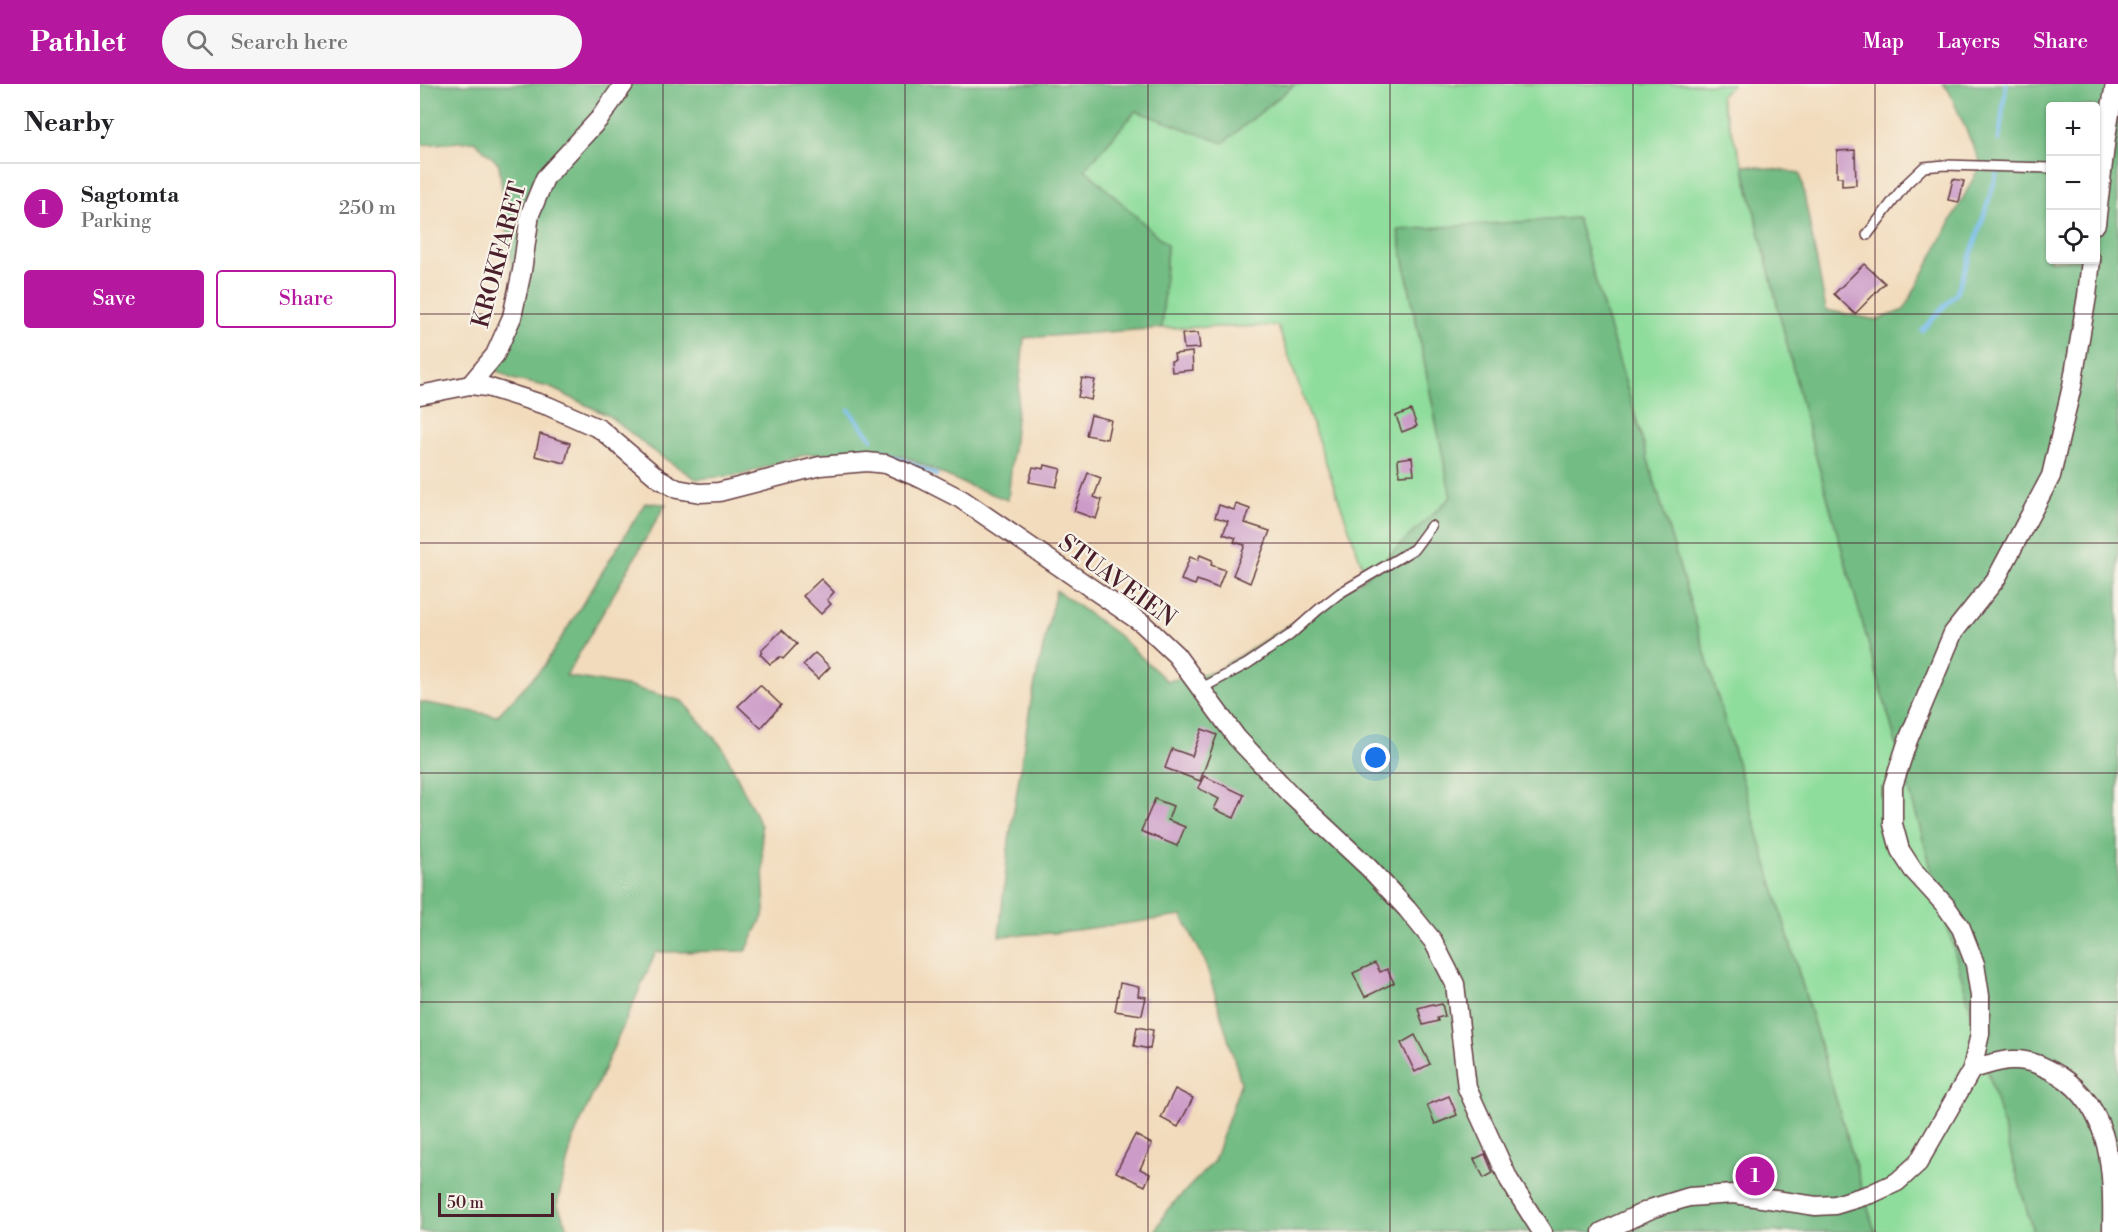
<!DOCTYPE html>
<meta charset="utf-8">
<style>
:root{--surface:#fff;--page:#f6f6f6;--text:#202124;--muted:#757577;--line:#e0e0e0;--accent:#b5179e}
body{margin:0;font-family:"Libre Bodoni",serif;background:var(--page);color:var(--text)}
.controls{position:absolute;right:18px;top:18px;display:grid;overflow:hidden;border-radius:6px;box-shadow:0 2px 4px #0004}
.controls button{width:54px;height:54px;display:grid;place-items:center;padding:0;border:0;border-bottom:2px solid var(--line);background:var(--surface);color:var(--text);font:30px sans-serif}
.scale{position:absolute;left:18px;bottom:15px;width:116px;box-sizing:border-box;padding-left:6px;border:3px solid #4a1f2b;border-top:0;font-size:16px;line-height:21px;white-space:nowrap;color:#4a1f2b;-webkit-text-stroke:4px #f7f3e8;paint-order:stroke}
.you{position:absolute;left:956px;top:674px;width:21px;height:21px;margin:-15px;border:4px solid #fff;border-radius:50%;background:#1a73e8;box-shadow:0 0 0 9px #1a73e833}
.badge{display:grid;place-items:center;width:39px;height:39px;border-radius:50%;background:var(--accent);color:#fff;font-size:20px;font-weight:700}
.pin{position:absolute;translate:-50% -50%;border:3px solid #fff;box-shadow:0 2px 6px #0006}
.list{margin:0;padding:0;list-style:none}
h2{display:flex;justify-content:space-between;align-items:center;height:78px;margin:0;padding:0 24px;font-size:26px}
h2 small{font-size:20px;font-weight:400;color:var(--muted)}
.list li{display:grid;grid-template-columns:39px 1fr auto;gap:18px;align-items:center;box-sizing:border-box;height:90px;padding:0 24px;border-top:2px solid var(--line)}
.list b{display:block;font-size:22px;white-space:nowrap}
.list p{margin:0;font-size:20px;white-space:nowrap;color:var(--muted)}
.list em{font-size:20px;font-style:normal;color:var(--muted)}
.actions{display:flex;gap:12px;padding:18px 24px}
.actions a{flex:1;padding:14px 0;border:2px solid var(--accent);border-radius:6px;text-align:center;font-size:21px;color:var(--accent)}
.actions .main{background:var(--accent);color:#fff}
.icon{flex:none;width:33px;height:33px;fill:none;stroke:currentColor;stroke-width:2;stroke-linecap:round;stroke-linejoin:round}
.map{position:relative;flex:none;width:1698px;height:1148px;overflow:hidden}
header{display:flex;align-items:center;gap:36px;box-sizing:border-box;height:84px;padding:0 30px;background:var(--accent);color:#fff}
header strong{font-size:28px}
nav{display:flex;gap:33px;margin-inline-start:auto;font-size:21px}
.search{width:420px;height:54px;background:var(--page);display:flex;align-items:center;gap:15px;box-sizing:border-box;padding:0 21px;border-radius:33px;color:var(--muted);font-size:22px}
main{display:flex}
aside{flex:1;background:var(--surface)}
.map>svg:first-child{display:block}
.green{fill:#8fdd9c;stroke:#6c7e64;stroke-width:1.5}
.forest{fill:#73bc84;stroke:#5e6e58;stroke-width:1.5;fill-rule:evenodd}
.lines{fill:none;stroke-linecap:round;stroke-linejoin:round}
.stream{stroke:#75bcec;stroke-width:4.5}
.building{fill:#cc9bc8}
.lane-casing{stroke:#633b41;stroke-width:12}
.street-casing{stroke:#633b41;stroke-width:21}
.lane{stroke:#fff;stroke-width:9}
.street{stroke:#fff;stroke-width:18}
.grid{fill:none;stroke:#4a1f2b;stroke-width:1.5;stroke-opacity:0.55}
.labels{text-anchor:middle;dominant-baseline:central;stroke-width:4.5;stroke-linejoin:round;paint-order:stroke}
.street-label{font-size:24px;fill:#4a1f2b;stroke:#f7f3e8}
</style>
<header>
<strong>Pathlet</strong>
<div class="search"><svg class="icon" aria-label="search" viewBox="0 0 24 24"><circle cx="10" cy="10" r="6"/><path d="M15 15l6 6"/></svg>Search here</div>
<nav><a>Map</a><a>Layers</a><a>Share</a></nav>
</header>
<main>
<aside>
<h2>Nearby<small></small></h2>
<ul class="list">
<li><span class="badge">1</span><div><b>Sagtomta</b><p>Parking</p></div><em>250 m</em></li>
</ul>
<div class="actions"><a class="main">Save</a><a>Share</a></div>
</aside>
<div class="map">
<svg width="1698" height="1148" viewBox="0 0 1698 1148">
<rect width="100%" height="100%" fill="#f7f3e8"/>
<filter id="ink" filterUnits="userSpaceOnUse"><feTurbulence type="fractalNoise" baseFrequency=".0167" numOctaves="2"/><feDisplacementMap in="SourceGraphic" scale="12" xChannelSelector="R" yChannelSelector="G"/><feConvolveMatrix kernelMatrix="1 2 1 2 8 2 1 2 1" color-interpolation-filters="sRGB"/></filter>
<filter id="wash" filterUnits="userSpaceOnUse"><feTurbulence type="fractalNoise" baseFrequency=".008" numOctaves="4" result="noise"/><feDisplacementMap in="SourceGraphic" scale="24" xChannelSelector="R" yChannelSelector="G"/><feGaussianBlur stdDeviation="1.35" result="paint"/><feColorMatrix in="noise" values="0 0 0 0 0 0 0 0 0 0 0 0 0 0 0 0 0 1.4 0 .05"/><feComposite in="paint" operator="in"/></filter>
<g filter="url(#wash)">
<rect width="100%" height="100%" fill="#f2dbbc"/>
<path class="green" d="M875,0H1312L1300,13L1323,81L1386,337L1613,1148H1455L1157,134L978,147L1031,413L946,493L858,242L742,244L747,161L664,85L716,26L803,59Z"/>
<g class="forest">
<path d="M0,0H875L803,59L716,27L665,85L747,161L742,244L604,254L588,416L547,401L481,371L387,370L321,391L276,395L236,369L189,332L129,303L92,295L70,283L94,203L79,80L54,57L0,61Z"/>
<path d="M1523,0H1698V1148H1613L1386,337L1323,81L1380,89L1406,226L1457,236L1484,226L1561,80L1529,7ZM1630,22H1676V176H1630Z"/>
<path d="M1157,134L1455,1148H735L747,1126L794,1077L821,998L785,877L762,832L633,849L579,852L589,757L611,617L636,506L698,551L747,597L794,588L946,493L1031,413L978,146Z"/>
<path d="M225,419L246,420L146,592L211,603L262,617L303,664L341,742L345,828L326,867L236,868L153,1055L137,1120L150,1148H0V618L77,632L124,582Z"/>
</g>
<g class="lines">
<g class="stream">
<path d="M1579,56L1586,0"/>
<path d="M1502,246L1536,210L1556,156L1577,90"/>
<path d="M429,326L452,355"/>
<path d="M463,367L516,391"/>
</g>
</g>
<g id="blocks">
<g class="building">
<path d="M1435,66L1436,101L1422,102V93H1417V67Z"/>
<path d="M1533,95L1544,97L1539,118L1528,116Z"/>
<path d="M1444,180L1465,199L1435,230L1414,210Z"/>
<path d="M778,249L780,264L764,265L762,250Z"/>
<path d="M772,268L773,286L752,288L751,277L755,276L754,270Z"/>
<path d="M662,294L675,296L671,316L658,313Z"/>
<path d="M991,326L997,342L982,348L976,332Z"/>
<path d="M671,331L691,336L687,355L666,351Z"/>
<path d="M120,350L150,359L145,379L115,372Z"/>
<path d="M992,373L994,390L979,391L978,375Z"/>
<path d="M625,381L641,385L636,403L609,398L613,383L624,385Z"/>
<path d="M668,389L681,394L674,413L682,416L676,435L654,427Z"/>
<path d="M816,420L830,425L825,439L850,447L830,499L813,491L825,461L814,458L816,454L803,450L808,437L795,433L799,421L814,426Z"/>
<path d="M780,471L792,476L791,481L805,486L798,504L777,496L775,501L761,496L770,473L778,476Z"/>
<path d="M401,495L414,508L407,516L411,520L401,530L383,512Z"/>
<path d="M362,546L377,560L363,575L360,573L350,580L340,570L342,568L341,567Z"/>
<path d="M395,569L410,583L398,595L383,581Z"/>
<path d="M340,601L361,621L341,644L318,622Z"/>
<path d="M782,645L797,651L780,697L745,684L752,665L772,672Z"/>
<path d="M784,692L824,711L814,734L794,725L799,715L778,704Z"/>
<path d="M735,715L753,722L748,736L765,743L757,762L721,747Z"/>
<path d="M955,879L960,888L967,885L974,899L945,913L933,889Z"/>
<path d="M700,899L719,903L718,912L726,913L722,931L695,927Z"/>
<path d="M1013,920L1014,922L1022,920L1025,932L1017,934L1018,937L1003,941L998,924Z"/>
<path d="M717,943L733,946L730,965L714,962Z"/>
<path d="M995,951L1010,980L995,988L981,959Z"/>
<path d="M755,1005L773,1014L758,1043L741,1034Z"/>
<path d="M1029,1012L1037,1031L1015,1040L1007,1021Z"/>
<path d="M715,1051L732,1060L720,1085L730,1090L725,1102L696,1088Z"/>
<path d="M1065,1070L1073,1089L1064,1094L1054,1075Z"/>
</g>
</g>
</g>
<g filter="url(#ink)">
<use href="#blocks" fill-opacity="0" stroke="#633b41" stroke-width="1.5"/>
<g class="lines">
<defs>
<g id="lane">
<path d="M1447,151L1486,100L1504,83L1525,81L1630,84"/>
<path d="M780,605L827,580L870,551L898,526L920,509L994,465L1011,442"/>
</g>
<g id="street">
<path d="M1676,140L1686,53L1695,0"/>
<path d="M50,301L75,271L92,233L102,187L110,130L125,94L180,34L204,0"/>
<path d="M0,311L50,301L67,303L128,322L180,345L238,394L257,405L280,409L299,408L400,382L447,378L466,380L502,395L541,415L722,539L756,571L817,654L871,711L949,784L987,825L1013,857L1035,900L1047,1004L1089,1096L1122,1148"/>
<path d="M1552,985C1565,982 1579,976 1592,976C1610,975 1625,983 1639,991C1693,1025 1693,1091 1692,1148"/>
<path d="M1182,1148L1233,1124L1269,1113L1314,1110L1396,1122L1415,1121L1451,1110L1477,1098L1498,1079L1552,985L1560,950V912L1555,880L1541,844L1525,821L1493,786L1480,766L1473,740V702L1488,656L1533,549L1576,495L1631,392L1652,302L1667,212L1671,176"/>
</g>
</defs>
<use href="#lane" class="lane-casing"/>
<use href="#street" class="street-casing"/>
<use href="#lane" class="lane"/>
<use href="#street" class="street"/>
</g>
</g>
<path class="grid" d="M243,0V1148M485,0V1148M728,0V1148M970,0V1148M1213,0V1148M1455,0V1148M0,230H1698M0,459H1698M0,689H1698M0,918H1698"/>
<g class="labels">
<g class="street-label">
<text transform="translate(80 171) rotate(-75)">KROKFARET</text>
<text transform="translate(697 497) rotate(36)">STUAVEIEN</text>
</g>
</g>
</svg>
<div class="controls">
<button>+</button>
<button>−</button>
<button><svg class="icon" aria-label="locate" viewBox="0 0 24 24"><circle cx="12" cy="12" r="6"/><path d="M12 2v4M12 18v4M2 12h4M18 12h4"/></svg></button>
</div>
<div class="scale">50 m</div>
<div class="you"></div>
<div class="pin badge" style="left:1335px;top:1092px">1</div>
</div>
</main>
